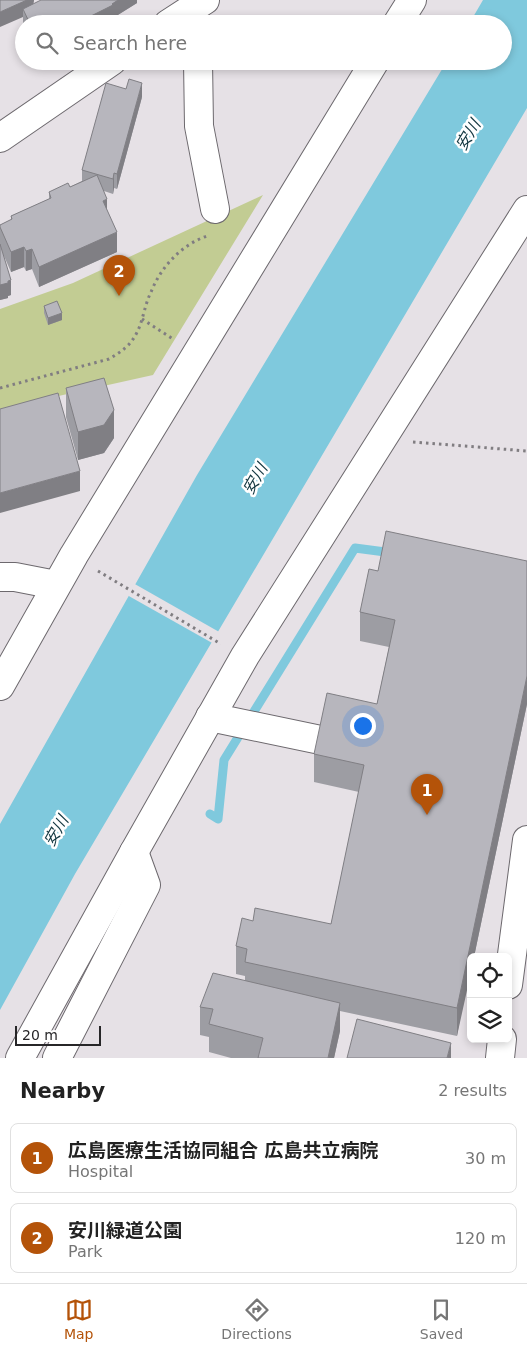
<!DOCTYPE html>
<meta charset="utf-8">
<style>
:root{--surface:#fff;--page:#f6f6f6;--text:#222;--muted:#767676;--line:#e0e0e0;--accent:#b45309}
body{margin:0;font-family:"DejaVu Sans","Noto Sans JP",sans-serif;background:var(--page);color:var(--text)}
.controls{position:absolute;right:15px;bottom:15px;display:grid;overflow:hidden;border-radius:8px;box-shadow:0 2px 8px #0003}
.controls button{width:45px;height:45px;display:grid;place-items:center;padding:0;border:0;border-bottom:1px solid var(--line);background:var(--surface);color:var(--text);font:25px sans-serif}
.scale{position:absolute;left:15px;bottom:12px;width:86px;box-sizing:border-box;padding-left:5px;border:2px solid #272628;border-top:0;font-size:14px;line-height:18px;white-space:nowrap;color:#272628;-webkit-text-stroke:4px #fff;paint-order:stroke}
.you{position:absolute;left:362px;top:725px;width:18px;height:18px;margin:-12px;border:4px solid #fff;border-radius:50%;background:#1a73e8;box-shadow:0 0 0 8px #1a73e833}
.badge{display:grid;place-items:center;width:32px;height:32px;border-radius:50%;background:var(--accent);color:#fff;font-size:16px;font-weight:700}
.pin{position:absolute;translate:-50% -41px;filter:drop-shadow(0 1px 2px #0008)}
.pin::after{content:'';position:absolute;top:26px;width:18px;height:15px;background:inherit;clip-path:polygon(0 0,100% 0,50% 100%)}
.list{margin:0;padding:0;list-style:none}
h2{display:flex;justify-content:space-between;align-items:center;height:65px;margin:0;padding:0 20px;font-size:21px}
h2 small{font-size:16px;font-weight:400;color:var(--muted)}
.list li{display:grid;grid-template-columns:32px 1fr auto;gap:15px;align-items:center;box-sizing:border-box;height:70px;margin:0 10px 10px;padding:0 10px;border:1px solid var(--line);border-radius:8px}
.list b{display:block;font-size:19px;white-space:nowrap}
.list p{margin:0;font-size:16px;white-space:nowrap;color:var(--muted)}
.list em{font-size:16px;font-style:normal;color:var(--muted)}
.icon{flex:none;width:28px;height:28px;fill:none;stroke:currentColor;stroke-width:2;stroke-linecap:round;stroke-linejoin:round}
.map{position:relative;flex:none;width:527px;height:1058px;overflow:hidden}
.search{position:absolute;background:var(--surface);box-shadow:0 2px 8px #0003;left:15px;right:15px;top:15px;height:55px;display:flex;align-items:center;gap:12px;box-sizing:border-box;padding:0 18px;border-radius:28px;color:var(--muted);font-size:19px}
.sheet{height:225px;background:var(--surface)}
nav{display:flex;justify-content:space-around;align-items:center;box-sizing:border-box;height:70px;border-top:1px solid var(--line);background:var(--surface);font-size:14px;color:var(--muted)}
nav a{display:grid;justify-items:center;gap:2px}
nav .on{color:var(--accent)}
.map>svg:first-child{display:block}
.green{fill:#c2cc93}
.water{fill:#7fc9dd}
.pier{fill:#e6e1e6}
.lines{fill:none;stroke-linecap:round;stroke-linejoin:round}
.stream{stroke:#7fc9dd;stroke-width:9}
.minor-casing{stroke:#6d696e;stroke-width:30}
.path{stroke:#807d81;stroke-width:3;stroke-dasharray:2.5 4;stroke-linecap:butt}
.minor{stroke:#fff;stroke-width:28}
.wall{fill:#9d9da3}
.shaded-wall{fill:#807f84}
.building{fill:#b7b6bd;stroke:#807f84}
.labels{text-anchor:middle;dominant-baseline:central;stroke-width:5;stroke-linejoin:round;paint-order:stroke}
.water-label{font-size:16px;font-style:italic;fill:#133740;stroke:#fff}
</style>
<div class="map">
<svg width="527" height="1058" viewBox="0 0 527 1058">
<rect width="100%" height="100%" fill="#e6e1e6"/>
<path class="green" d="M263,195L153,375L0,409V309L73,283Z"/>
<path class="water" d="M483,0H527V108L75,874L0,1010V824L197,475L447,61H503V24H469Z"/>
<path class="pier" d="M133,583L221,633L214,644L127,595Z"/>
<g class="lines">
<path class="stream" d="M210,814L218,819L224,760L355,548L393,553"/>
<defs>
<g id="minor">
<path d="M168,24L205,0"/>
<path d="M397,24L412,0"/>
<path d="M198,61L199,126L215,209"/>
<path d="M0,138L112,61"/>
<path d="M0,577H15L56,585"/>
<path d="M0,686L74,555L375,61"/>
<path d="M210,717L354,747"/>
<path d="M508,985L527,840"/>
<path d="M20,1058L134,852L245,656L527,210"/>
<path d="M57,1058L146,885L134,852"/>
<path d="M500,1058L502,1039"/>
</g>
</defs>
<use href="#minor" class="minor-casing"/>
<g class="path">
<path d="M142,319L173,339"/>
<path d="M0,388L109,359C119,353 129,347 135,336C143,323 144,306 151,292C161,267 181,245 207,236"/>
<path d="M413,442L527,451"/>
<path d="M98,571L221,644"/>
</g>
<use href="#minor" class="minor"/>
</g>
<g class="wall">
<path d="M0,0H34L33,4L137,0V3L113,18V20L105,24H24V26L23,24V17Z"/>
<path d="M142,97L117,189L114,188L113,194L104,191L107,210L117,252L39,287L32,269L26,271L24,267L11,272L4,256L11,295L8,296V298L0,300V225L11,220V216L49,199V192L70,187L82,181V170Z"/>
<path d="M44,306L62,320L48,325L44,313Z"/>
<path d="M66,388L114,438L104,453L78,460L66,417Z"/>
<path d="M527,561V704L474,957H471L457,1036L340,1011V1031L334,1058H231L209,1052V1037L200,1035V1007L245,980V976L236,974V946L253,921L331,924L359,792L314,782V754L377,704L389,647L360,641V612L378,571Z"/>
</g>
<g class="shaded-wall">
<path d="M27,0H34L32,13L23,9V17L0,27V12Z"/>
<path d="M118,0H137V3L113,18V20L105,24H75Z"/>
<path d="M142,83V97L117,189V174Z"/>
<path d="M114,173V188L113,194V179Z"/>
<path d="M107,199V219L103,201Z"/>
<path d="M117,232V252L39,287V267Z"/>
<path d="M24,247V267L11,272V252Z"/>
<path d="M32,249V269L26,271V251Z"/>
<path d="M11,280V295L8,296V298L0,300V285Z"/>
<path d="M62,313V320L48,325V318Z"/>
<path d="M114,410V438L104,453L78,460V432Z"/>
<path d="M80,471V491L0,513V493Z"/>
<path d="M527,676V704L474,957H471V972L457,1036V1008Z"/>
<path d="M340,1003V1031L334,1058H328Z"/>
<path d="M451,1043V1058H447Z"/>
</g>
<g class="building">
<path d="M0,0H27L0,12Z"/>
<path d="M41,0H118L112,4L113,5L75,24H30L23,9Z"/>
<path d="M129,79L142,83L117,174L114,173L113,179L82,170L106,83L126,89Z"/>
<path d="M97,175L107,199L103,201L117,232L39,267L32,249L26,251L24,247L11,252L0,227V225L12,219L11,216L51,198L49,192L68,183L70,187Z"/>
<path d="M0,244L11,280L8,281V283L0,285Z"/>
<path d="M57,301L62,313L48,318L44,306Z"/>
<path d="M104,378L114,410L104,425L78,432L66,388Z"/>
<path d="M58,393L80,471L0,493V409Z"/>
<path d="M386,531L527,561V676L457,1008L245,962L247,949L236,946L242,918L253,921L255,908L331,924L364,765L314,754L327,693L377,704L395,620L360,612L369,569L378,571Z"/>
<path d="M213,973L340,1003L328,1058H258L263,1038L209,1024L213,1009L200,1007Z"/>
<path d="M357,1019L451,1043L447,1058H347Z"/>
</g>
<g class="labels">
<g class="water-label">
<text transform="translate(468 135) rotate(-59)">安川</text>
<text transform="translate(255 479) rotate(-60)">安川</text>
<text transform="translate(56 831) rotate(-60)">安川</text>
</g>
</g>
</svg>
<div class="controls">
<button><svg class="icon" aria-label="locate" viewBox="0 0 24 24"><circle cx="12" cy="12" r="6"/><path d="M12 2v4M12 18v4M2 12h4M18 12h4"/></svg></button>
<button><svg class="icon" aria-label="layers" viewBox="0 0 24 24"><path d="M12 4l9 5-9 5-9-5zM3 14l9 5 9-5"/></svg></button>
</div>
<div class="scale">20 m</div>
<div class="you"></div>
<div class="pin badge" style="left:427px;top:815px">1</div>
<div class="pin badge" style="left:119px;top:296px">2</div>
<div class="search"><svg class="icon" aria-label="search" viewBox="0 0 24 24"><circle cx="10" cy="10" r="6"/><path d="M15 15l6 6"/></svg>Search here</div>
</div>
<section class="sheet">
<h2>Nearby<small>2 results</small></h2>
<ul class="list">
<li><span class="badge">1</span><div><b>広島医療生活協同組合 広島共立病院</b><p>Hospital</p></div><em>30 m</em></li>
<li><span class="badge">2</span><div><b>安川緑道公園</b><p>Park</p></div><em>120 m</em></li>
</ul>
</section>
<nav>
<a class="on"><svg class="icon" aria-label="map" viewBox="0 0 24 24"><path d="M3 6l6-2 6 2 6-2v14l-6 2-6-2-6 2zM9 4v14M15 6v14"/></svg>Map</a>
<a><svg class="icon" aria-label="directions" viewBox="0 0 24 24"><path d="M12 3l9 9-9 9-9-9zM9 14v-3h6M13 9l2 2-2 2"/></svg>Directions</a>
<a><svg class="icon" aria-label="saved" viewBox="0 0 24 24"><path d="M7 4h10v16l-5-4-5 4z"/></svg>Saved</a>
</nav>
